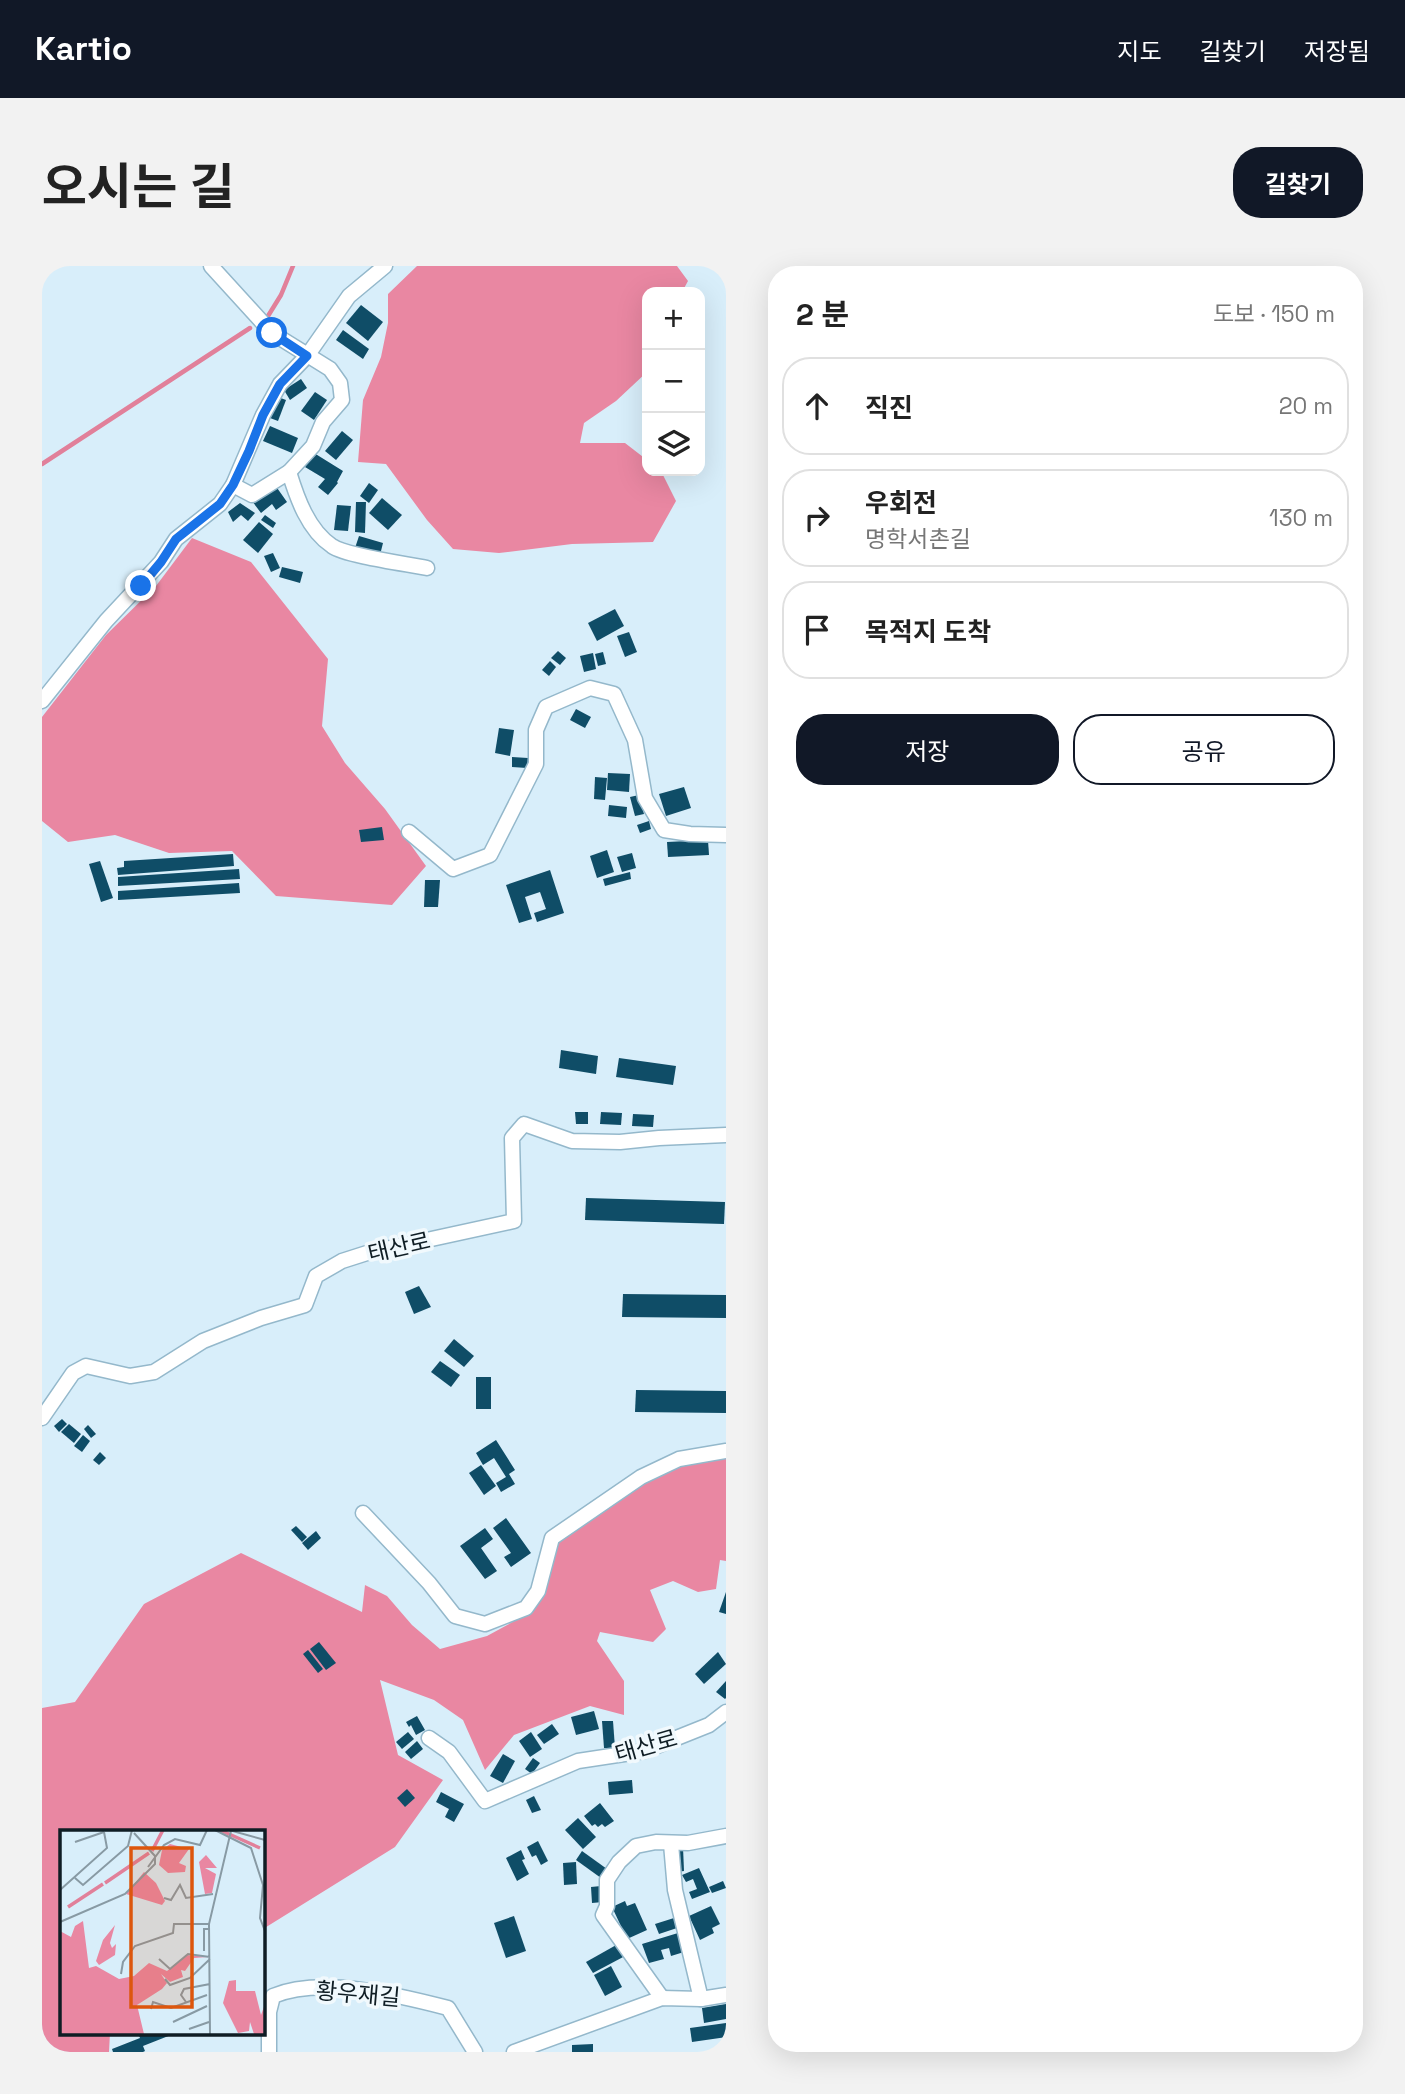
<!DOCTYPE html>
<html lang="ko">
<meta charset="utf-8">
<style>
:root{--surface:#fff;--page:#f2f2f2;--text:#222;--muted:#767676;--line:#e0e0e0;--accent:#111827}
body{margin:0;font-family:"Space Grotesk","Noto Sans KR",sans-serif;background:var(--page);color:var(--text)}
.controls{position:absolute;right:21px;top:21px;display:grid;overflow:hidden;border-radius:14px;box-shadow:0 7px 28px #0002}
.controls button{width:63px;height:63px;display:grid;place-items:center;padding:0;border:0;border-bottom:2px solid var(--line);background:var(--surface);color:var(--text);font:35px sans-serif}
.stop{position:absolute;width:21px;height:21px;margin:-16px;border:5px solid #1a73e8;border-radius:50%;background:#fff}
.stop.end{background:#1a73e8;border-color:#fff;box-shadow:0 2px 7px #0008}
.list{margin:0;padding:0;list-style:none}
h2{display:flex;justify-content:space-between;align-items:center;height:91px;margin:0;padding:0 28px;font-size:30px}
h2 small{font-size:23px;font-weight:400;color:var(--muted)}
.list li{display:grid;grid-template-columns:46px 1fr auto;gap:21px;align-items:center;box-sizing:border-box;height:98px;margin:0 14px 14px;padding:0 14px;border:2px solid var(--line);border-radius:28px}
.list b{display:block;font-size:26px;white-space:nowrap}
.list p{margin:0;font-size:23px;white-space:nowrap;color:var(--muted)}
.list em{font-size:23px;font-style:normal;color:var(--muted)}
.actions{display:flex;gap:14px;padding:21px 28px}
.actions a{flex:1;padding:16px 0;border:2px solid var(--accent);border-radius:28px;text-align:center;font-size:24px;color:var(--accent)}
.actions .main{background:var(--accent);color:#fff}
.icon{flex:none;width:38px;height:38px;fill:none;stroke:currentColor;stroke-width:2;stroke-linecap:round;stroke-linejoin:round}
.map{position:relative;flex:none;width:684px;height:1786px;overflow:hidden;border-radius:28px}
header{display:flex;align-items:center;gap:42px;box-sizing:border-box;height:98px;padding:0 35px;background:var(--accent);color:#fff}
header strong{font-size:33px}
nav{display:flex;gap:38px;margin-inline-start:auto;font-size:24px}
.intro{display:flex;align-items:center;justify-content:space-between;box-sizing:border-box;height:168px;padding:0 42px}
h1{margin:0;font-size:49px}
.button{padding:18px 32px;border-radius:28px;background:var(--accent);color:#fff;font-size:24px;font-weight:700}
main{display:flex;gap:42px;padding:0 42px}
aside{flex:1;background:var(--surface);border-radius:28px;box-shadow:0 7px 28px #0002}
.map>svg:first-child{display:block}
.forest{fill:#e987a2}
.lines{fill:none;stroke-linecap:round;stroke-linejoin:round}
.stream{stroke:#e1809a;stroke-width:4.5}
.building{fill:#0f4d67}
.minor-casing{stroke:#94b8cb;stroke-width:17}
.minor{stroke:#fff;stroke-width:14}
.route{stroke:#1a73e8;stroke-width:9}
.labels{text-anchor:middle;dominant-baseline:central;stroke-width:7;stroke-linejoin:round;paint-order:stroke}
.street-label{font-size:23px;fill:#0f1d24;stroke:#f1f9fd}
.inset-river{fill:none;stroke:#e1809a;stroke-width:3.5}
.inset-road{fill:none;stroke:#889aa4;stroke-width:2}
.view{fill:#dd560d;fill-opacity:0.15;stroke:#dd560d;stroke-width:3.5}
.inset-edge{fill:none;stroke:#0f1d24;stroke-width:3.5}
</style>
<header>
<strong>Kartio</strong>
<nav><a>지도</a><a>길찾기</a><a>저장됨</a></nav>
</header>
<div class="intro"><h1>오시는 길</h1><a class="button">길찾기</a></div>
<main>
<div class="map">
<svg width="684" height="1786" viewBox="0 0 684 1786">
<rect width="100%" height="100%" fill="#d8eefa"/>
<g class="forest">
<path d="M375,0H635L646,15L640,26H605V106L574,135L542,157L538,177H583L605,194V205H619L634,235L611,276L530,278L457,287L411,283L385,254L344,198L316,196L321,134L339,91L346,57V28Z"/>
<path d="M150,272L209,296L286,393L280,460L303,497L343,543L384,600L350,639L234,630L190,585L127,587L73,569L26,576L0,555V451L64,369L114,320Z"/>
<path d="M684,1191V1295L678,1294L674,1323L656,1326L631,1315L608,1324L624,1363L611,1376L558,1366L555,1375L582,1415V1449L548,1440L472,1469L443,1504L421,1454L392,1434L338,1414L356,1489L401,1514L353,1581L221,1663L220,1566H19V1767H68L67,1786H0V1442L33,1436L102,1338L199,1287L320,1346L323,1319L345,1330L370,1359L398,1383L445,1370L489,1346L517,1274L594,1221L633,1201Z"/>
</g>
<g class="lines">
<g class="stream">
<path d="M226,50L239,29L251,0"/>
<path d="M0,198L208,62"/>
</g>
</g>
<g class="building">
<path d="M319,39L341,56L326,75L304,57Z"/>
<path d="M301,64L327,83L321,93L294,74Z"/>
<path d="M259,113L265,122L248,134L242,124Z"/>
<path d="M273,126L285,134L272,154L259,145Z"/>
<path d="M236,131L244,134L236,155L228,152Z"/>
<path d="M228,160L256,172L250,187L221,175Z"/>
<path d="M300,165L311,174L294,194L283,185Z"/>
<path d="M272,187L301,205L295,216L296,217L286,229L276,221L283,213L263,201Z"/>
<path d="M327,217L336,224L327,237L318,230Z"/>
<path d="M233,219L245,236L234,244L230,238L219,247L210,235Z"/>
<path d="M340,232L360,249L346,264L327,247Z"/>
<path d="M314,236H324L323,267L313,266Z"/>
<path d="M198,237L213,247L206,255L199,249L191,256L186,246Z"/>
<path d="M295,239L309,240L306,265L292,264Z"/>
<path d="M223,249L234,257L231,262L219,254Z"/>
<path d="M217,256L231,268L216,287L201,274Z"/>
<path d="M317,270L341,277L338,289L313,282Z"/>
<path d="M231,287L238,302L229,306L222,290Z"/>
<path d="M240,301L261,306L258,317L237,311Z"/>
<path d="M573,343L582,360L555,375L546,357Z"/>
<path d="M587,366L595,386L583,391L575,370Z"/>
<path d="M516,385L524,392L518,399L509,392Z"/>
<path d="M561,386L564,398L556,400L553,388Z"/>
<path d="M551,387L554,403L542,406L538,390Z"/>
<path d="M508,395L514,401L507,410L500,404Z"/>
<path d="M534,443L549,451L543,462L528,454Z"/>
<path d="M457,462L472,464L468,490L453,487Z"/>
<path d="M470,491L486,492L485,502L470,501Z"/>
<path d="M566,507L588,508L587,526L565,524Z"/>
<path d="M553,511L565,512L563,534L552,533Z"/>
<path d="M642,521L649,542L624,550L617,528Z"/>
<path d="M597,529L602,548L593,550L588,531Z"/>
<path d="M567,539L585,541L584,552L566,550Z"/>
<path d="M607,555L609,563L598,567L595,559Z"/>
<path d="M340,561L342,574L319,576L317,564Z"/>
<path d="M666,574L667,589L626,591L625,576Z"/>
<path d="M565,584L572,606L555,612L548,590Z"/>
<path d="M590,587L594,602L580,606L575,591Z"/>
<path d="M191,588L192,600L76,609L75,602L82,601V595Z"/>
<path d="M58,595L71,632L59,636L47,598Z"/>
<path d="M197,603L198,613L76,620V611Z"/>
<path d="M508,604L522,647L495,656L492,647L504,643L498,626L483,631L490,653L477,657L464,619Z"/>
<path d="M588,606L589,613L563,620L561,613Z"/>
<path d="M383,614H398L396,641H382Z"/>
<path d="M197,617L198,627L76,634V625Z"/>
<path d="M519,784L556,790L554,808L517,802Z"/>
<path d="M577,792L634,800L631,819L574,811Z"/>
<path d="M533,846H546V858H534Z"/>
<path d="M559,846L580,847L579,859L558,858Z"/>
<path d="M591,848L612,849L611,861L590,860Z"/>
<path d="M544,932L683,936L682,958L543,954Z"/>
<path d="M377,1020L389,1041L372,1048L363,1026Z"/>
<path d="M581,1028L684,1029V1052L580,1051Z"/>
<path d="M412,1073L432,1090L422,1101L402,1085Z"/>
<path d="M398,1095L418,1109L409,1121L389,1106Z"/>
<rect x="434" y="1111" width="15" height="32"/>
<path d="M594,1124L684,1125V1147L593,1146Z"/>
<path d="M20,1153L25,1158L17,1166L12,1160Z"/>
<path d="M27,1158L39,1168L32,1177L19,1166Z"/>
<path d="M46,1159L54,1168L49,1172L42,1163Z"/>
<path d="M41,1169L48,1175L40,1186L32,1180Z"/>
<path d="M454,1174L473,1204L467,1208L473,1218L459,1226L454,1217L464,1211L452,1192L441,1199L434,1187Z"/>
<path d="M58,1186L64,1192L57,1199L51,1194Z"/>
<path d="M439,1199L454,1220L442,1229L427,1207Z"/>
<path d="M464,1252L489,1287L469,1301L462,1291L469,1287L451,1262Z"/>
<path d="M254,1260L265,1271L260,1276L249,1264Z"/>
<path d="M443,1262L451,1273L439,1282L455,1305L443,1313L418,1280Z"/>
<path d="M274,1265L279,1272L266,1284L260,1277Z"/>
<path d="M684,1326V1348L677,1346Z"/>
<path d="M277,1376L294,1397L284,1404L268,1383Z"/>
<path d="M266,1384L281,1403L276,1407L261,1388Z"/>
<path d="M676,1386L684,1398L662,1418L653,1408Z"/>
<path d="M684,1415V1432L683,1433L674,1426Z"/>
<path d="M552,1445L557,1463L534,1469L529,1451Z"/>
<path d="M375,1450L383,1464L374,1469L369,1459L367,1461L364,1456Z"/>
<path d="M560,1455H571L573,1482H562Z"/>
<path d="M510,1458L517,1468L502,1478L495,1469Z"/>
<path d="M366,1466L372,1473L360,1483L354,1476Z"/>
<path d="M489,1466L500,1483L488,1491L477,1475Z"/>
<path d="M375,1475L381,1483L369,1493L363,1486Z"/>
<path d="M461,1488L473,1495L461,1517L448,1510Z"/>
<path d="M491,1492L498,1497L490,1508L483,1503Z"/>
<path d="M590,1514L591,1527L567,1529L566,1516Z"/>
<path d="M365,1523L373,1532L363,1541L355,1532Z"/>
<path d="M399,1526L422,1538L412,1556L403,1551L407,1543L394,1536Z"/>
<path d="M492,1530L499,1544L490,1547L484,1534Z"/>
<path d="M558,1537L572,1555L563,1561L560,1558L556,1561L553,1558L550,1560L542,1550Z"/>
<path d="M536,1552L554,1571L541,1583L523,1564Z"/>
<path d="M496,1575L506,1595L499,1599L494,1589L490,1591L485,1581Z"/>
<path d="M632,1581H641L642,1605L634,1606Z"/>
<path d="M479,1584L483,1593L480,1594L487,1608L475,1615L464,1592Z"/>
<path d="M540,1585L565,1603L559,1612L534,1594Z"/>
<path d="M534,1596L535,1618L522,1619L521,1597Z"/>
<path d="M657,1602L668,1626L650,1633L647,1626L655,1623L651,1613L644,1616L640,1609Z"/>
<path d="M681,1615L684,1622L670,1627L667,1621Z"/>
<path d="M559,1620L561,1636L550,1637L549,1621Z"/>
<path d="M583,1635L585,1640L593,1637L605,1664L585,1673L570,1641Z"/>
<path d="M669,1640L678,1658L670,1662L672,1667L658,1674L647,1650Z"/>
<path d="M472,1650L484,1685L464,1692L452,1657Z"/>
<path d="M632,1652L635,1662L617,1668L613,1658Z"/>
<path d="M636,1667L642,1686L629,1690L627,1682L619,1684L622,1693L607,1697L600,1678Z"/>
<path d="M576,1678L583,1690L551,1707L544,1696Z"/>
<path d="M569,1700L580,1721L563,1730L552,1709Z"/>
<path d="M684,1738V1753L662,1757L660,1742Z"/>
<path d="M684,1757V1771L650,1776L648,1762Z"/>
<path d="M96,1767H134L101,1780L103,1785L101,1786H71L70,1783L98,1772Z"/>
<path d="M551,1778V1786H530V1779Z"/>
</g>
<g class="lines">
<defs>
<g id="minor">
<path d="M169,0L230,67L288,103L298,117L300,134L281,156L271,180L247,206L210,229L191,219"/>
<path d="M247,206C255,232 266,264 290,280C304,290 366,298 385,302"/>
<path d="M0,435L64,355L119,296L134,273L178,238L191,219L221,149L238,118L265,90L307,30L343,0"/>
<path d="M367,566L411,603L448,589L494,498V464L504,441L548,422L572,428L593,474L603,532L622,564L648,568L684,569"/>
<path d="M0,1152L31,1107L44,1100L88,1110L112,1106L161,1075L219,1052L263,1039L274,1010L300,995L325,987L472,955L470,872L482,858L530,875L578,876L617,872L684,869"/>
<path d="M321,1247L387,1317L413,1350L443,1358L484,1342L496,1325L510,1272L599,1211L637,1193L684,1185"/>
<path d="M387,1472L407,1486L443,1535L536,1495L602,1485L667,1459L684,1446"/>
<path d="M629,1578L633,1624L659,1733"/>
<path d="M620,1732L561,1649L565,1640V1614L577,1596L594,1580L614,1576L646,1577L684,1570"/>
<path d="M227,1786V1746L231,1730C279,1710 356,1729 406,1742L433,1786"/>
<path d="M472,1786L620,1732L659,1733L684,1729"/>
</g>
</defs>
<use href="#minor" class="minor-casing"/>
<use href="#minor" class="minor"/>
</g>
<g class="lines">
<path class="route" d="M99,320L119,296L134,273L178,238L191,219L207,185L221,149L238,118L265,90L230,67"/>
</g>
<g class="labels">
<g class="street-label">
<text transform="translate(357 981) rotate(-13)">태산로</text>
<text transform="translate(604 1480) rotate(-16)">태산로</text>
<text transform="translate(316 1728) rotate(5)">황우재길</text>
</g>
</g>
<g transform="translate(18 1564)">
<rect width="205" height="205" fill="#d8eefa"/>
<path d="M110,14L129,19L119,33L126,36L125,42L108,43L99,35L102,20ZM146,25L157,38H145L156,44L152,63L145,64L139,32ZM84,42L96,53L105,71L102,75L66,64ZM23,91L29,138L36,136L59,149L74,146L89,133L107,141L127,125L148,127L134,128L125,141L121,140L123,147L110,152L101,144L107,153L102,159L77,175L84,204H0V101L11,107L15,96ZM55,95L50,113L52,118L56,114L55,125L39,135L36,131L43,110ZM176,150V161H195L201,185L205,174V204H194L190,192L189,201L178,203L163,173L169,151Z" fill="#e987a2"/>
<path class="inset-river" d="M160,0L200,18M92,21L103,0M45,53L89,23M8,77L43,54"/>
<path class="inset-road" d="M155,0L191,18L203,55L200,88L205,101M169,0L205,10M74,3L95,26M15,12L44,2M88,37L104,15L115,9L140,15L147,0M15,48L23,55L68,16L72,0M0,60L47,18L44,2M104,68L111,70L120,55L126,68L153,64M0,92L65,64L95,34V26M144,121V99H149M99,129L110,139L128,124L150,127M61,144L63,132L75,116L113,103L114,94H149M105,149L110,155L130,148L150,129M126,172L121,165L124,159L150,154M91,179L93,172L111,178L147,165M113,192L147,176M129,199L149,192M150,204L149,94L171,1"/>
<path class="view" d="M71,18H132V177H71Z"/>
<rect width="205" height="205" class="inset-edge"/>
</g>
</svg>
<div class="controls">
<button>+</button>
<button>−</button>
<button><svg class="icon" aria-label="layers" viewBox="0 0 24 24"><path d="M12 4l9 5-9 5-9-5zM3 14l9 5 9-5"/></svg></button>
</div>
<div class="stop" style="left:230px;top:67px"></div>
<div class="stop end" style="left:99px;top:320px"></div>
</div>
<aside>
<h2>2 분<small>도보 · 150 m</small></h2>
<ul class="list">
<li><svg class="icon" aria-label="ahead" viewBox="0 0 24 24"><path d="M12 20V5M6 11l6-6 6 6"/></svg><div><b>직진</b></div><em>20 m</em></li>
<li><svg class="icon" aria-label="right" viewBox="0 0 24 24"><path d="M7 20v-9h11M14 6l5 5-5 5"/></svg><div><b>우회전</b><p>명학서촌길</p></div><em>130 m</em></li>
<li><svg class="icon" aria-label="arrive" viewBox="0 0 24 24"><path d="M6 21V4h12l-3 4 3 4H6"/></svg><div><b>목적지 도착</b></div></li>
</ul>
<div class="actions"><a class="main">저장</a><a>공유</a></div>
</aside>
</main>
